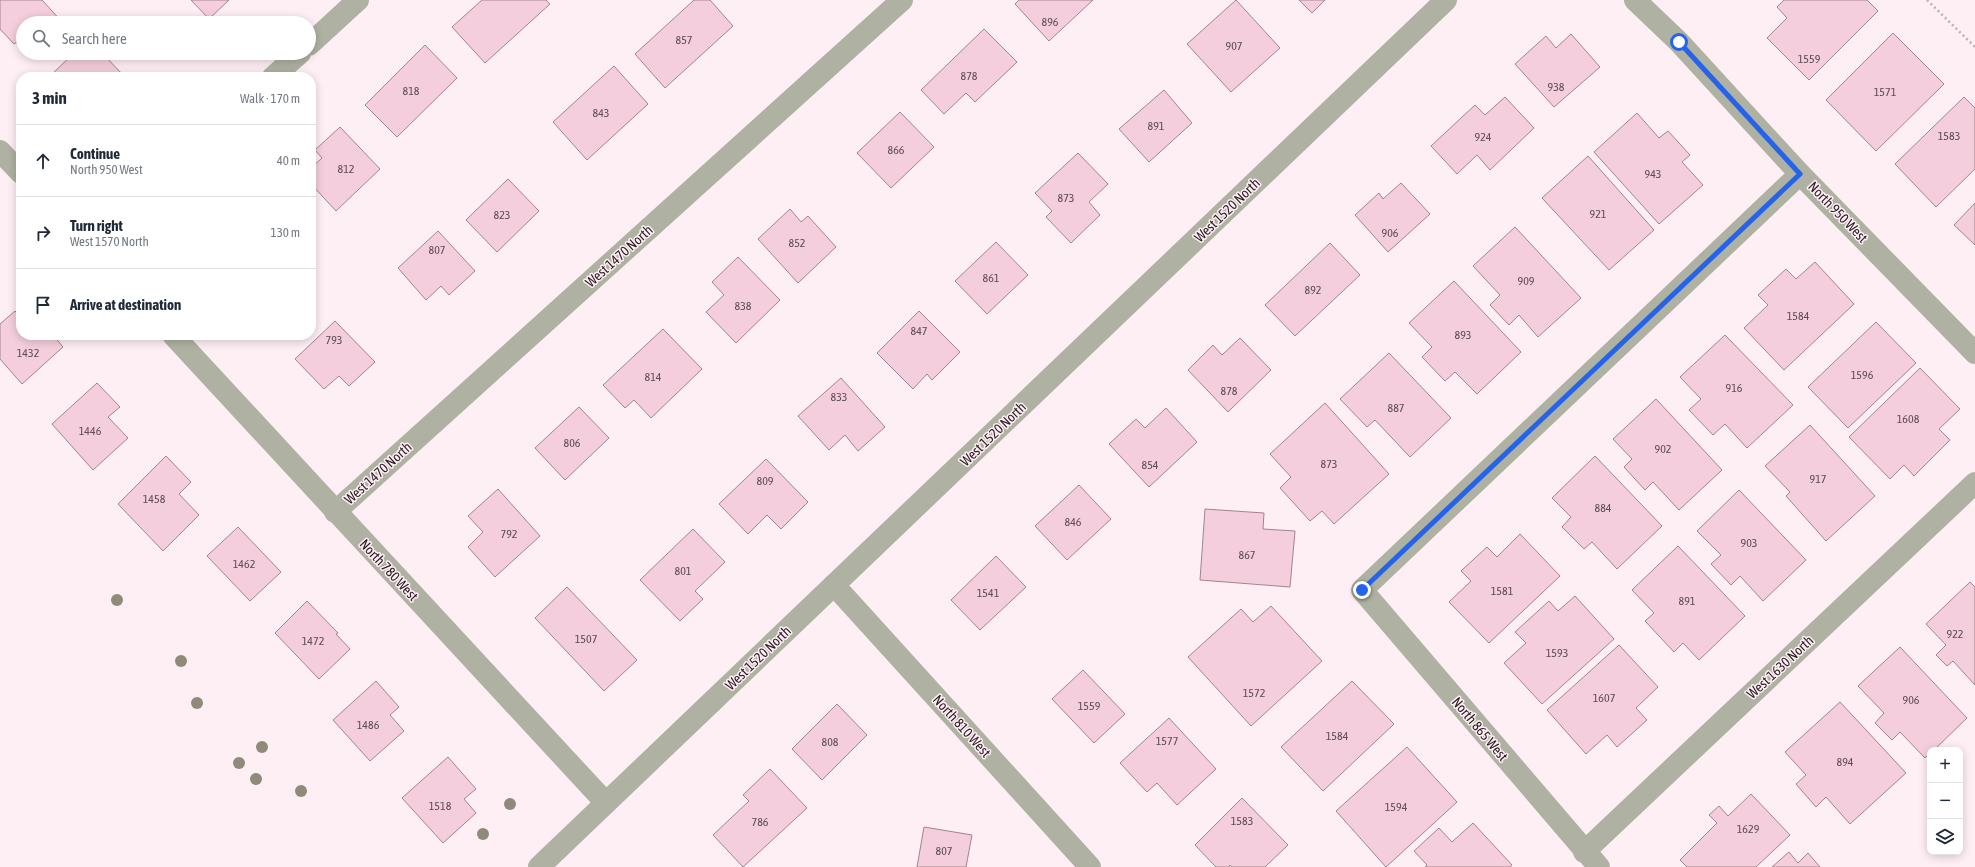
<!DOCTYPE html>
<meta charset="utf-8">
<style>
:root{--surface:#fff;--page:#f6f6f7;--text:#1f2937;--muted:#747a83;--line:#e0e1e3}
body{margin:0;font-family:"Asap Condensed",sans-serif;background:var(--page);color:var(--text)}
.controls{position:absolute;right:12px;bottom:12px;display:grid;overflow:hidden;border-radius:8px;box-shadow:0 2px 10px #0003}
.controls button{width:36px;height:36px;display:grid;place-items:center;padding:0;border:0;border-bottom:1px solid var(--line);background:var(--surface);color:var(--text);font:20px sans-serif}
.stop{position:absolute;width:12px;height:12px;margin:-9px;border:3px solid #2563eb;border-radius:50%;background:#fff}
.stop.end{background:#2563eb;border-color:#fff;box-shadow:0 1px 4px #0008}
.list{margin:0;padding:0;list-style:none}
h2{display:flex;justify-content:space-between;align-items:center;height:52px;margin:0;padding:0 16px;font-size:17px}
h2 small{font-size:13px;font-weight:400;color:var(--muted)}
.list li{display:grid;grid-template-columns:26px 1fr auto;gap:12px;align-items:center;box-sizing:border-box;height:72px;padding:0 16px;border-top:1px solid var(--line)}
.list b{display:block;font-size:15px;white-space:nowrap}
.list p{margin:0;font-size:13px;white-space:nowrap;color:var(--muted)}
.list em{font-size:13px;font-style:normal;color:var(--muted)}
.icon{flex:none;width:22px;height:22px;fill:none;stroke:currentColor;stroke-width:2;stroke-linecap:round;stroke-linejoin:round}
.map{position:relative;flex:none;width:1975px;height:867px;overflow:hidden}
.search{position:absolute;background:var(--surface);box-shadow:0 2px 10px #0003;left:16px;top:16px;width:300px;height:44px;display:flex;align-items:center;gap:10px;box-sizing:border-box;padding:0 14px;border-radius:22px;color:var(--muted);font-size:15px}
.panel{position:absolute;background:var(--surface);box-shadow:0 2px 10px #0003;left:16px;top:72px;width:300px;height:268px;border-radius:16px}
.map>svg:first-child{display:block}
.building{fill:#f4cedc;stroke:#a5828f}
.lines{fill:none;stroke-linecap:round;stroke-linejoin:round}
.path{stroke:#beb0b5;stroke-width:2.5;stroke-dasharray:2 3;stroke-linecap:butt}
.minor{stroke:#afb1a2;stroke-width:22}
.tree{fill:#8f8a79}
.route{stroke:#2563eb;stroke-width:5}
.labels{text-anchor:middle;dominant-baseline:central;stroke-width:3;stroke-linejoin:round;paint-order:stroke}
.number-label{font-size:12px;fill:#604c53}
.street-label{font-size:14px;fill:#2e2025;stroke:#feeff4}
</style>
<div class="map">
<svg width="1975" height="867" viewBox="0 0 1975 867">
<rect width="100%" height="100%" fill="#feeff4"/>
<g class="building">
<path d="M0,0H42L63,23H23V46L18,41L14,44L0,29Z"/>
<path d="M191,0H229L209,19Z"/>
<path d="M482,0H546L550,4L485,63L452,27Z"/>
<path d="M694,0H710L733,26L665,88L635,54Z"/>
<path d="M1019,0H1093L1049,41L1015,4Z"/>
<path d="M1236,0L1280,48L1231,92L1187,44Z"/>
<path d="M1299,0H1325L1312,13Z"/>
<path d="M1784,0H1867L1878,11L1809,80L1767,38L1787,18L1777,7Z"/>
<path d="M984,29L1017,62L975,102L966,93L944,114L921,90Z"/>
<path d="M1893,33L1944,84L1876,151L1826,100Z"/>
<path d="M1571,34L1600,67L1554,107L1515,64L1546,36L1556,48Z"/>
<path d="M425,45L457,78L397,137L365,105Z"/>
<path d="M29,53H40L34,58Z"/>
<path d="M74,53H102L125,77H52L51,75Z"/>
<path d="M614,66L648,104L587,160L553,122Z"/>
<path d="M1164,90L1192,123L1149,162L1119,129Z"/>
<path d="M1505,97L1534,128L1490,170L1477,155L1457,174L1431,146L1475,105L1485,115Z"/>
<path d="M1964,97L1975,108V169L1936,207L1895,164Z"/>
<path d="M900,112L934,147L891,188L857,153Z"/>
<path d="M1637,113L1659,138L1668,131L1690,155L1682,162L1703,185L1659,224L1594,152Z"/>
<path d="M340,127L380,169L336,211L311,184V168L322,158L315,150Z"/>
<path d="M1078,153L1108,184L1089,202L1100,215L1071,243L1046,217L1052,211L1035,193Z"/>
<path d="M1588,156L1654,230L1609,270L1542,198Z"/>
<path d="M508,179L539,211L497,252L466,220Z"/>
<path d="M1401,183L1430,214L1388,252L1355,215L1379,193L1383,199Z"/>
<path d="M1975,203V245L1954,225Z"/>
<path d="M790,209L801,222L808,216L836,247L798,283L758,239Z"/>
<path d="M1515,227L1581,298L1538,337L1519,315L1509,325L1490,305L1500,295L1473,266Z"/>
<path d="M438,231L475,271L449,295L441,286L426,300L398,268Z"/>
<path d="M996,242L1028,275L987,314L955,281Z"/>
<path d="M1330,243L1360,275L1295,336L1265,305Z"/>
<path d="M738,257L780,300L736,343L706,312L724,295L712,282Z"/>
<path d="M1815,262L1854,304L1784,370L1744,328L1768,305L1758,295L1786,269L1796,279Z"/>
<path d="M1454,281L1521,352L1477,394L1455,372L1445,381L1422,357L1432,347L1409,323Z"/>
<path d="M15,311L21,318V335H53L63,347L22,384L0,359V324Z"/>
<path d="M919,311L960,352L932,380L927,374L913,389L877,353Z"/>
<path d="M335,321L375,362L349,386L339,376L324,389L295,359Z"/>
<path d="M1876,322L1916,363L1848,428L1808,387Z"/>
<path d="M663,329L702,369L651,418L634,400L625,408L603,385Z"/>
<path d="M1725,335L1793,405L1747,448L1725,424L1713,435L1689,410L1701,399L1680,377Z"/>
<path d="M1240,338L1271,370L1228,412L1188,370L1213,345L1222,355Z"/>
<path d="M1389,353L1451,418L1410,457L1375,420L1367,427L1340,399Z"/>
<path d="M1920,368L1960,409L1939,429L1950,440L1914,476L1904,465L1890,479L1849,437Z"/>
<path d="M841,378L885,427L858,451L845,435L829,450L798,416Z"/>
<path d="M97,383L120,407L108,417L128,438L93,470L52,424Z"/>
<path d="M1656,399L1722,470L1679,510L1653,482L1645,490L1624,467L1632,459L1613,439Z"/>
<path d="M1325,403L1389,474L1334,524L1322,511L1310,521L1280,488L1291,477L1270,454Z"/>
<path d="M579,407L609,438L565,480L535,448Z"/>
<path d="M1166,408L1197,442L1149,487L1109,444L1136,419L1145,428Z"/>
<path d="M1810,425L1875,496L1826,541L1786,496L1790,492L1765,466Z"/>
<path d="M166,456L191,482L179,494L199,515L163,551L118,504Z"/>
<path d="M1595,456L1662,526L1617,569L1592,542L1584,549L1562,527L1571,517L1552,498Z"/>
<path d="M766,459L808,502L781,529L767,515L748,534L719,504Z"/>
<path d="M1079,485L1111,519L1067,560L1035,526Z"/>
<path d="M498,489L540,536L495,577L468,547L483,532L468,516Z"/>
<path d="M1739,490L1806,560L1763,601L1740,576L1731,585L1711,564L1721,555L1697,531Z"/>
<path d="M1205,509L1264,513L1263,529L1295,531L1290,587L1200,580Z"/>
<path d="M238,527L281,572L250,601L207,556Z"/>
<path d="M693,529L725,562L695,591L703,599L680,621L640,580Z"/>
<path d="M1520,534L1560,576L1489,643L1449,602L1471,581L1461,571L1487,547L1497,557Z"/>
<path d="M1678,546L1745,616L1699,660L1683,643L1674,652L1645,621L1654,613L1632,590Z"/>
<path d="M996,556L1026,587L980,630L951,600Z"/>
<path d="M1970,582L1975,587V685L1953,661L1947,666L1936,655L1946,645L1926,624Z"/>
<path d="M567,587L637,660L604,691L535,618Z"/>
<path d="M1575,596L1614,639L1542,704L1504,663L1526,643L1515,632L1549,601L1558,611Z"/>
<path d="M307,601L338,633L336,634L350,649L319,679L275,633Z"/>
<path d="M1271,606L1322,661L1251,726L1188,657L1241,609L1253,622Z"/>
<path d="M1619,645L1658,687L1636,708L1647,720L1617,747L1607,735L1586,754L1547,710Z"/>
<path d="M1900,647L1967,718L1934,750H1930V753L1925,758L1900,732L1892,740L1875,723L1884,713L1858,686Z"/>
<path d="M1083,670L1125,714L1094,743L1052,699Z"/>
<path d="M376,681L399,707L390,715L404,731L370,761L333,720Z"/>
<path d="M1352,681L1394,724L1323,791L1281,747Z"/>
<path d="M1840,702L1906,773L1850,824L1826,797L1816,807L1796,784L1806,775L1785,752Z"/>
<path d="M837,704L867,735L822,780L792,749Z"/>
<path d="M1169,718L1216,769L1177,805L1157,783L1147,792L1120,763Z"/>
<path d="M1407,747L1457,802L1386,867L1336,811Z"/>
<path d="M448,757L476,789L464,799L476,813L443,843L402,798Z"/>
<path d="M770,769L807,808L743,867L713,835L749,801L743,795Z"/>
<path d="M1751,794L1790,835L1756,867H1687L1680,860L1717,823L1709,815L1719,806L1728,816Z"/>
<path d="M1242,798L1288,845L1265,867H1232L1230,865L1229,867H1216L1195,845Z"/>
<path d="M1473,823L1512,865L1510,867H1425L1427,865L1414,851L1439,828L1452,842Z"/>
<path d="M924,827L972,835L966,867H917Z"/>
<path d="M1789,852L1798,863L1808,853L1820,867H1772Z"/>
</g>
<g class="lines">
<path class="path" d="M1927,0L1975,47"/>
<g class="minor">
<path d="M1635,0L1679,42L1800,174L1975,353"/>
<path d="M309,45L358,0"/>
<path d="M273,77L300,53"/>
<path d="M0,151L21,173"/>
<path d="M173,335L606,803"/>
<path d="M335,512L902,0"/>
<path d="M834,585L1090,867"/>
<path d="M1584,852L1975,483"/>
<path d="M539,867L1446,0"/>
<path d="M1599,867L1362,590L1800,174"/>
</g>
</g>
<g class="tree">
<circle cx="117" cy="600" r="6"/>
<circle cx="181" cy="661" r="6"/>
<circle cx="197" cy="703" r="6"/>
<circle cx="262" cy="747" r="6"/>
<circle cx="239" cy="763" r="6"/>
<circle cx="256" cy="779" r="6"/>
<circle cx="301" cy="791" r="6"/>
<circle cx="510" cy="804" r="6"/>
<circle cx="483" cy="834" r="6"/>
</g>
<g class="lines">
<path class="route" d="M1362,590L1800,174L1679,42"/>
</g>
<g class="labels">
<g class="number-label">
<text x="1050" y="22">896</text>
<text x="684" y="40">857</text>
<text x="1234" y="46">907</text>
<text x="1809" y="59">1559</text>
<text x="969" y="76">878</text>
<text x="1556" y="87">938</text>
<text x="411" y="91">818</text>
<text x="1885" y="92">1571</text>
<text x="601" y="113">843</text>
<text x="1156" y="126">891</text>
<text x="1949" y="136">1583</text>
<text x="1483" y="137">924</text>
<text x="896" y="150">866</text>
<text x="346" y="169">812</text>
<text x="1653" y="174">943</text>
<text x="1066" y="198">873</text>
<text x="1598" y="214">921</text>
<text x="502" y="215">823</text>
<text x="1390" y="233">906</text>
<text x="797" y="243">852</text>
<text x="437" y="250">807</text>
<text x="991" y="278">861</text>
<text x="1526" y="281">909</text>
<text x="1313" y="290">892</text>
<text x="743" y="306">838</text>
<text x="1798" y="316">1584</text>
<text x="919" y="331">847</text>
<text x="1463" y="335">893</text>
<text x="334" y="340">793</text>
<text x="28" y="353">1432</text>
<text x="1862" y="375">1596</text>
<text x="653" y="377">814</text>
<text x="1734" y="388">916</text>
<text x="1229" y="391">878</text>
<text x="839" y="397">833</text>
<text x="1396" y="408">887</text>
<text x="1908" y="419">1608</text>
<text x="90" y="431">1446</text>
<text x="572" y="443">806</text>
<text x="1663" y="449">902</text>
<text x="1329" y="464">873</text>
<text x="1150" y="465">854</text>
<text x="1818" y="479">917</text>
<text x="765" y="481">809</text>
<text x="154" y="499">1458</text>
<text x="1603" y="508">884</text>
<text x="1073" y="522">846</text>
<text x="509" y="534">792</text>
<text x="1749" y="543">903</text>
<text x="1247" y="555">867</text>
<text x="244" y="564">1462</text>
<text x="683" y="571">801</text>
<text x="1502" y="591">1581</text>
<text x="988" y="593">1541</text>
<text x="1687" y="601">891</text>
<text x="1955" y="634">922</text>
<text x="586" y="639">1507</text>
<text x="313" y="641">1472</text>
<text x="1557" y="653">1593</text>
<text x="1254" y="693">1572</text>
<text x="1604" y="698">1607</text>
<text x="1911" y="700">906</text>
<text x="1089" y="706">1559</text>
<text x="368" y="725">1486</text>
<text x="1337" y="736">1584</text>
<text x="1167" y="741">1577</text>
<text x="830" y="742">808</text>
<text x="1845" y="762">894</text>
<text x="440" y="806">1518</text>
<text x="1396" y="807">1594</text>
<text x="1242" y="821">1583</text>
<text x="760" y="822">786</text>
<text x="1748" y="829">1629</text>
<text x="944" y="851">807</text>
</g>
<g class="street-label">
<text transform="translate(1227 210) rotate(-44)">West 1520 North</text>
<text transform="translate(1838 212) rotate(46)">North 950 West</text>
<text transform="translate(619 256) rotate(-42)">West 1470 North</text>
<text transform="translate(993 434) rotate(-44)">West 1520 North</text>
<text transform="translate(378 473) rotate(-42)">West 1470 North</text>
<text transform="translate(389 570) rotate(47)">North 780 West</text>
<text transform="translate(758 658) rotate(-44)">West 1520 North</text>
<text transform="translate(1780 667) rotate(-43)">West 1630 North</text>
<text transform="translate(962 726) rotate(48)">North 810 West</text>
<text transform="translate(1480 729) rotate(50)">North 865 West</text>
</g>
</g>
</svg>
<div class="controls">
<button>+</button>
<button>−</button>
<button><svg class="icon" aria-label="layers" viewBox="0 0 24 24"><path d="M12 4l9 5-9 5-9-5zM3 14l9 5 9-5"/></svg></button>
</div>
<div class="stop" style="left:1679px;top:42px"></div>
<div class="stop end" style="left:1362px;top:590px"></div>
<div class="search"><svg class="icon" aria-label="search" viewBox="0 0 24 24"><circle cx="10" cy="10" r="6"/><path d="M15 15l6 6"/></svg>Search here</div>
<section class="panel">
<h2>3 min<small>Walk · 170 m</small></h2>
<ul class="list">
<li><svg class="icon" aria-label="ahead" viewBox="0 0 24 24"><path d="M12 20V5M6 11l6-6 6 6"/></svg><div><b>Continue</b><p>North 950 West</p></div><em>40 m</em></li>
<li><svg class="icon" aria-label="right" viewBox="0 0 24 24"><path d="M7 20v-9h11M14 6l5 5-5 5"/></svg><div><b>Turn right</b><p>West 1570 North</p></div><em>130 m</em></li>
<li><svg class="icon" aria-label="arrive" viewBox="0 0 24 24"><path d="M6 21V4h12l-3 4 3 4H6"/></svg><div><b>Arrive at destination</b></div></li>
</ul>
</section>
</div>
